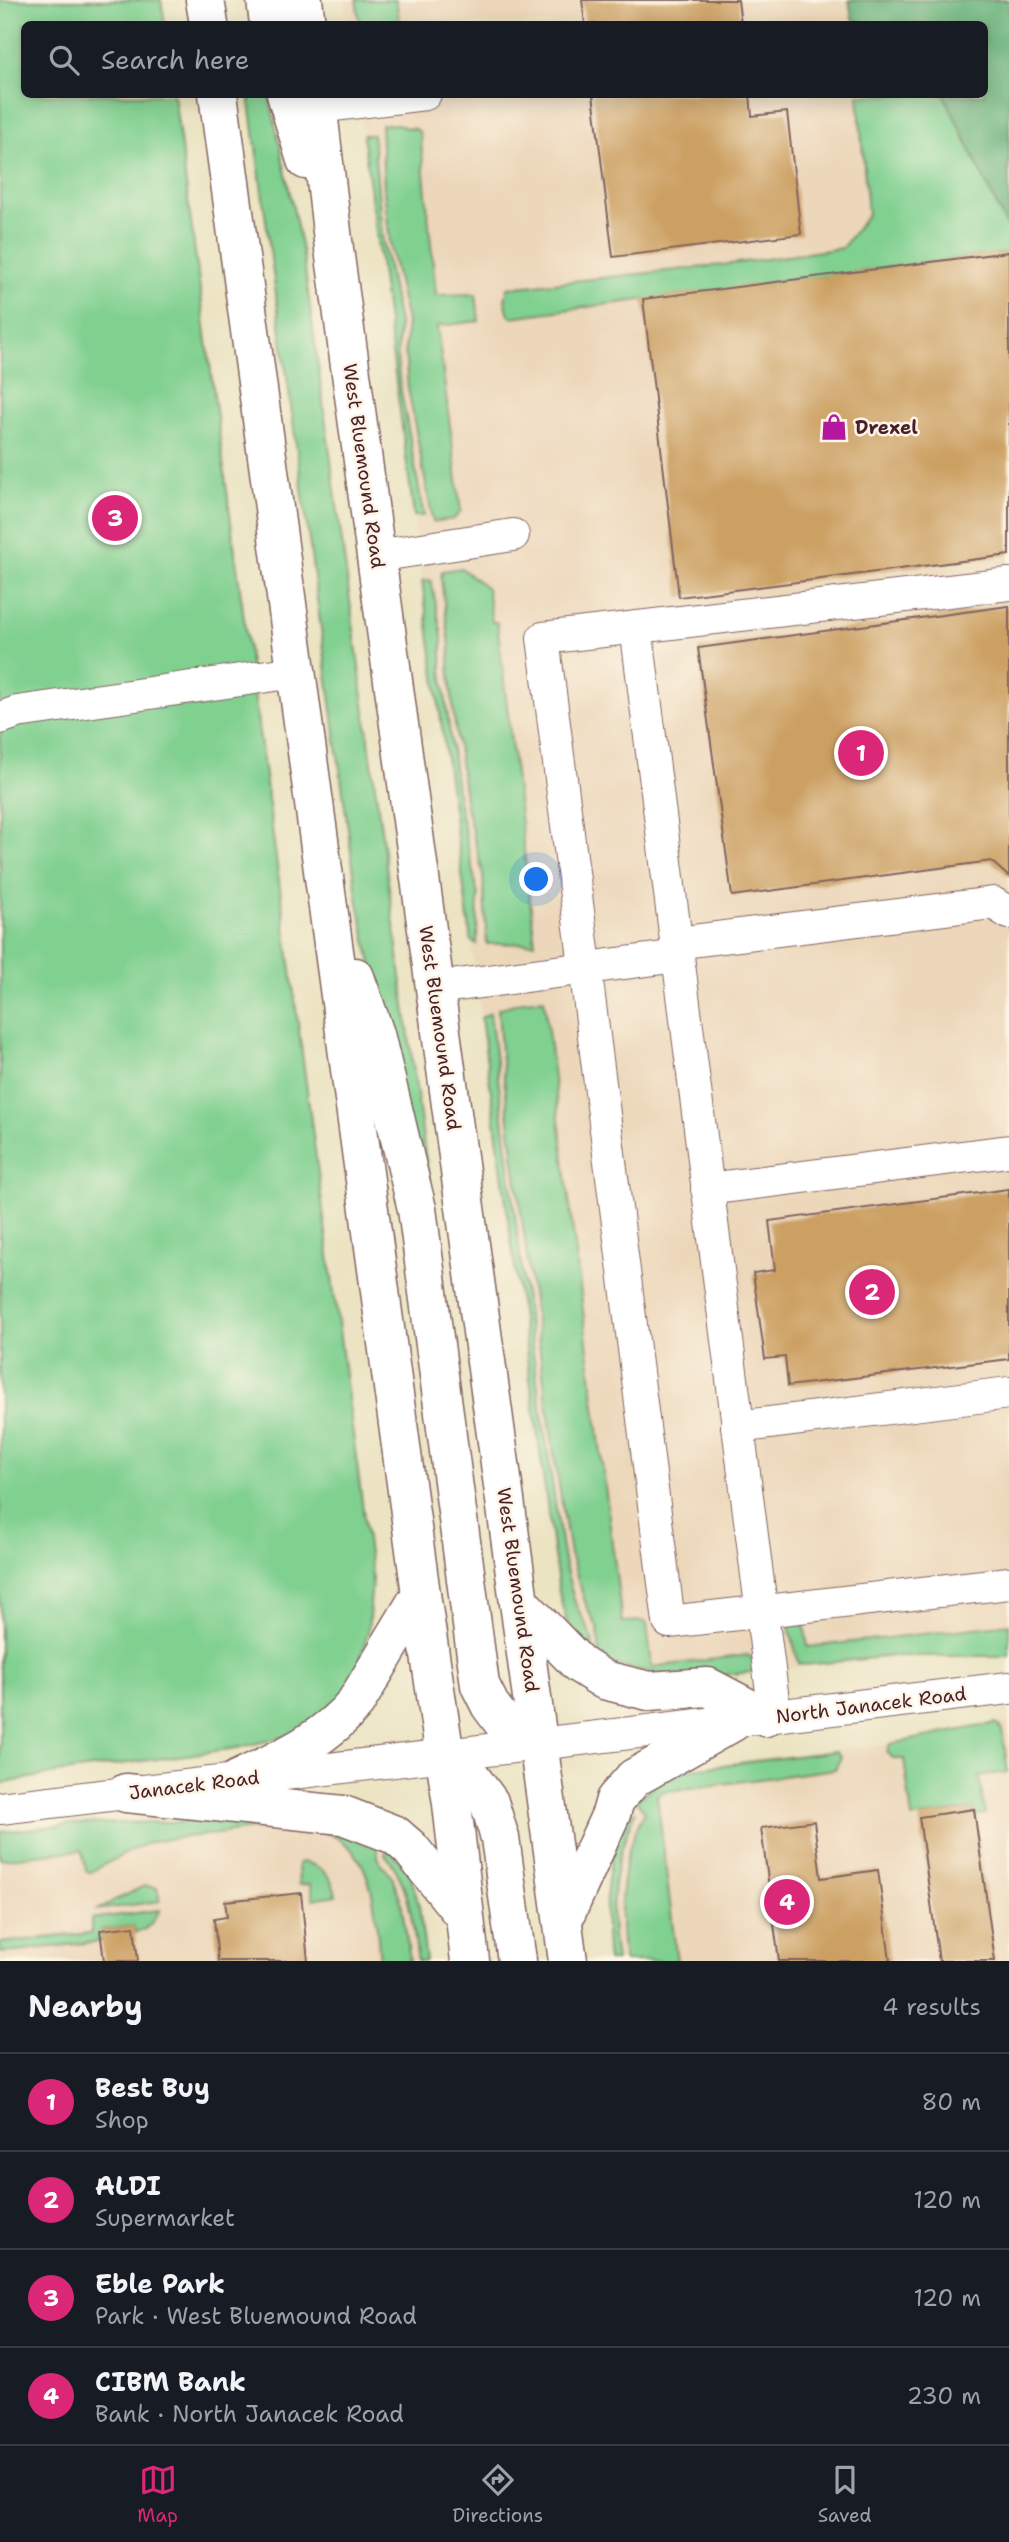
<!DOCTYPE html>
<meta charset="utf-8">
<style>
:root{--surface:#171b24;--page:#242831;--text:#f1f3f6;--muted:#9ea1a6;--line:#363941;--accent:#db2777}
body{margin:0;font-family:"Shantell Sans",sans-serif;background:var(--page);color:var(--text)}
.you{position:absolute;left:537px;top:880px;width:24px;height:24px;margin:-18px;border:5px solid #fff;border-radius:50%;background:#1a73e8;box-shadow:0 0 0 10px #1a73e833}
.badge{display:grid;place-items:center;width:46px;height:46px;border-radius:50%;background:var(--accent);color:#fff;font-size:23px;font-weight:700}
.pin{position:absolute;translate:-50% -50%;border:4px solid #fff;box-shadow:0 2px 7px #0006}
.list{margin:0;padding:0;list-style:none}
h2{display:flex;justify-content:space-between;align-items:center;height:91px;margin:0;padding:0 28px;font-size:30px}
h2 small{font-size:23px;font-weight:400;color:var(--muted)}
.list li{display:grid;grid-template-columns:46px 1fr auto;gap:21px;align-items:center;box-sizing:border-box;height:98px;padding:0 28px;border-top:2px solid var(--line)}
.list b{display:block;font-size:26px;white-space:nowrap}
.list p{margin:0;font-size:23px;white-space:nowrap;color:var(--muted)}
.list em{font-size:23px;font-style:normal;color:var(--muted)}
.icon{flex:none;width:38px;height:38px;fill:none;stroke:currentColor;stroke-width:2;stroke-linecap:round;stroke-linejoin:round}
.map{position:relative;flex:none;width:1009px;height:1961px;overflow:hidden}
.search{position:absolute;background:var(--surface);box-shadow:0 4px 18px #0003;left:21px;right:21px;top:21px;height:77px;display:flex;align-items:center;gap:18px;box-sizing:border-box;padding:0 24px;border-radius:10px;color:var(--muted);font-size:26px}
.sheet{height:483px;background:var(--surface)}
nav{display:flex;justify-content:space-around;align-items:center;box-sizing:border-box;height:98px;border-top:2px solid var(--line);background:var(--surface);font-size:19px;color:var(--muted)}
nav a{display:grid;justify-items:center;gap:4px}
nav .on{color:var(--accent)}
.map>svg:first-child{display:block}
.built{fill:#ecd7ba}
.green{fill:#80d090;stroke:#65785e;stroke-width:2}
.forest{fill:#68b27a;stroke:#596852;stroke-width:2}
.building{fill:#cca064}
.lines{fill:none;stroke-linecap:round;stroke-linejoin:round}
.minor-casing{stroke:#826460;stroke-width:34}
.major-casing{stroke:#826460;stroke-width:41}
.minor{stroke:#fff;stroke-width:32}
.major{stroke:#fff;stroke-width:38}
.labels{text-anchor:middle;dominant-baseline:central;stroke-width:5;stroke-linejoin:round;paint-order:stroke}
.poi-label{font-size:19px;font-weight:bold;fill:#4a1f2b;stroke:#fcf5e5;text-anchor:start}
.street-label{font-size:19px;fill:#4a1f2b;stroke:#fcf5e5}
</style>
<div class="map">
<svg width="1009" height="1961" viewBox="0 0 1009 1961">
<rect width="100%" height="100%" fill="#fcf5e5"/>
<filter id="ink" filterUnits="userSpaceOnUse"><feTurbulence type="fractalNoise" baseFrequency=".0143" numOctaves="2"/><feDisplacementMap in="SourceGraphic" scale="14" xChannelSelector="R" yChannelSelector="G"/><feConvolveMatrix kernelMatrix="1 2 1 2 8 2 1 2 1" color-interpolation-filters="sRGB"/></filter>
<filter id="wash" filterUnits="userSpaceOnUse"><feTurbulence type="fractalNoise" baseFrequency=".00686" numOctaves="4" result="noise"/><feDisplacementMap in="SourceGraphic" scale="28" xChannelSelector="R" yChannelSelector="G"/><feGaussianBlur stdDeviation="1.57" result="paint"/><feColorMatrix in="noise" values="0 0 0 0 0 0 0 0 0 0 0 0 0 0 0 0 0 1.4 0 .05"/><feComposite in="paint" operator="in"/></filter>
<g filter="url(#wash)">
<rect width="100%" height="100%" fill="#ebe3c1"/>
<g class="built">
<path d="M344,0H1009V1656H894L687,1679L600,1662L564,1618L559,1592L357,95L984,94V24H348Z"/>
<path d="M1009,1721V1961H608L604,1896L610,1865L636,1800L700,1767L890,1744Z"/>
<path d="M301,1823L371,1843L394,1857L413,1889L423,1961H0V1843Z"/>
</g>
<g class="green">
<path d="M0,0H161L165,24H24V94L174,95L372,1577L368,1633L352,1685L333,1714L288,1736L237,1748L56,1773L0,1784Z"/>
<path d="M356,0H396L400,24H360Z"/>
<path d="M249,95H269L303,255L435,1227L407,1129L358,903Z"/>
<path d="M858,95H944L1009,231V252L511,317L509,315L505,300L508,288L723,265L842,248L868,214Z"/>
<path d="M397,124L406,128L416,129L420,133L436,295L476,294L479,321L437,326L461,511L454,519L433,522L408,388L405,350L407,321L391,250L384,190L381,125Z"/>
<path d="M363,135H373L382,236L399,324L397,357L400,385L424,516H414Z"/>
<path d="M461,568L487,588L492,622H497L535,943L487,944L483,874L466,806L454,717L449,665L450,647L441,579L442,571Z"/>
<path d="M431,580L442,636V670L458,800L478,895L477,944L471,940L422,581Z"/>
<path d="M544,999L622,1622L642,1621L647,1624L652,1667L748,1655L753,1659L755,1667L751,1672L687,1679L600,1662L598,1629L587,1608L570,1554L554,1454L513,1154L501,1052L498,1009L524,1001Z"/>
<path d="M490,1013L528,1320L563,1556C567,1573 570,1589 576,1605C583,1622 594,1633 593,1652C569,1635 565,1620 559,1592L481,1018Z"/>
<path d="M791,1624L804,1625L808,1647L1009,1624V1656H894L804,1665L799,1664L789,1627Z"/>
<path d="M996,1723L1002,1730L1008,1772L979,1776L985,1814L975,1815L974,1809L912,1818L904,1759H894L887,1752L890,1744Z"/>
<path d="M836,1751L841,1757L835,1769L661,1792L657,1796L677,1961H624C618,1912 618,1856 645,1812L636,1800L676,1771Z"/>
<path d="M627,1811L635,1812C613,1863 607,1906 616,1961H608C603,1906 605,1862 627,1811Z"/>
<path d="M279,1820L378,1842L377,1857L393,1879L401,1901L410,1961H380C376,1927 377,1880 354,1852C320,1813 262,1828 217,1834C196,1836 173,1837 152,1842C134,1847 107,1864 89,1873L86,1871L82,1850L0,1859V1832L72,1824Z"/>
<path d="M388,1848L410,1873L419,1906L426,1961H418C412,1923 411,1884 385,1854Z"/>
<path d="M302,1862C322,1865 332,1876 336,1895L313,1899L310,1884L299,1885L298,1864Z"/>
<path d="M144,1886L157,1888L160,1901L96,1910Z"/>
<path d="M160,1910C153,1921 148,1930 135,1933L134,1926L101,1930L102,1941L0,1953V1943L91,1933V1919Z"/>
</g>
<path class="forest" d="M849,0H1009V231L944,95L984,94V24H864L852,19Z"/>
<g id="blocks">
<g class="building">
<path d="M582,0H738L741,24H585Z"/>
<path d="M593,94H750L752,116L787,112L801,234L613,257Z"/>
<path d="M1009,252V555L679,597L643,299Z"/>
<path d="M1009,606V877L991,861L732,896L698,648Z"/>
<path d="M1009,1189V1359L788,1386L785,1357L765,1359L753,1273L775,1270L769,1221Z"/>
<path d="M974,1809L995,1961H939L919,1817Z"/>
<path d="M814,1821L821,1878L878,1870L890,1961H779L761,1828Z"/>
<path d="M301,1893L308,1961H218L214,1919L227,1917L225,1901Z"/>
<path d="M134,1926L138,1961H104L100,1930Z"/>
</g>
</g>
</g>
<g filter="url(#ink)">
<use href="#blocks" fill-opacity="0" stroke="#826460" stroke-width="2"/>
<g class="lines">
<defs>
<g id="minor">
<path d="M317,107L425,94"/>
<path d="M376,556L513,535"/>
<path d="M1009,584L543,638L669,1622L1009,1583"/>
<path d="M636,627L775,1716"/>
<path d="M0,718L17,712L296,672"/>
<path d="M676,943L993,903L1009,913"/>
<path d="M435,988L678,956"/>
<path d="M707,1189L1009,1151"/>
<path d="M737,1427L1009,1393"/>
<path d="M0,1808L1009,1688"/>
</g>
<g id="major">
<path d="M205,0L209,24"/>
<path d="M266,0L269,24"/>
<path d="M303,0L306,24"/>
<path d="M218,94L421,1594L452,1804L470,1961"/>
<path d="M286,94L306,160"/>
<path d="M316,94L334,249L568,1961"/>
<path d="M355,977L375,1034L417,1209L480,1685L490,1705L508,1729L539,1745"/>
<path d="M519,1602L579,1664L604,1680L649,1691L708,1687L765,1717"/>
<path d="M445,1756L469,1775L489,1802L500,1838L517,1961"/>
<path d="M237,1780C281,1759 325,1740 356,1702L421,1594"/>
<path d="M126,1793L343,1815L395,1835L410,1848L463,1914"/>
<path d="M563,1920L611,1814L615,1800L634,1778L733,1722"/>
</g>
</defs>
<use href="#minor" class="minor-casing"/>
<use href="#major" class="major-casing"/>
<use href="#minor" class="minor"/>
<use href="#major" class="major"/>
</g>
</g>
<defs>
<symbol id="shop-bare" viewBox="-9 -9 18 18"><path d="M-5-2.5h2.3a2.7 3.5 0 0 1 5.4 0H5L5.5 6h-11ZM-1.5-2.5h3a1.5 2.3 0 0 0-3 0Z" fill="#b5179e" stroke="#fcf5e5" stroke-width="2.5" paint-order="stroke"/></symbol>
</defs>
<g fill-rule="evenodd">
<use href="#shop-bare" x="815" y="408" width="38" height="38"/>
</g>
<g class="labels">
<g class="poi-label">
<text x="855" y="427">Drexel</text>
</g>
<g class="street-label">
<text transform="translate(364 466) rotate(82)">West Bluemound Road</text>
<text transform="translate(440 1028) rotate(82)">West Bluemound Road</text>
<text transform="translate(518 1590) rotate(82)">West Bluemound Road</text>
<text transform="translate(871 1705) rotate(-7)">North Janacek Road</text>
<text transform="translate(194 1785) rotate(-7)">Janacek Road</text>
</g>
</g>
</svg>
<div class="you"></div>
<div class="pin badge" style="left:861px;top:753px">1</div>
<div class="pin badge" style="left:872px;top:1292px">2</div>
<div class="pin badge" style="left:115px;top:518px">3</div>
<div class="pin badge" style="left:787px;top:1902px">4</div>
<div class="search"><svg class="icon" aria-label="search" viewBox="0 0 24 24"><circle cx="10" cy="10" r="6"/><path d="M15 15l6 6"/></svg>Search here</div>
</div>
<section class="sheet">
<h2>Nearby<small>4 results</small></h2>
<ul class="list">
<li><span class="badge">1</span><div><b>Best Buy</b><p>Shop</p></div><em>80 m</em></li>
<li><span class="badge">2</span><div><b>ALDI</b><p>Supermarket</p></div><em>120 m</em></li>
<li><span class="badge">3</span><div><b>Eble Park</b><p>Park · West Bluemound Road</p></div><em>120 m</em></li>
<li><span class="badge">4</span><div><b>CIBM Bank</b><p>Bank · North Janacek Road</p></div><em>230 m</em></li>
</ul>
</section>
<nav>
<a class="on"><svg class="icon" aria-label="map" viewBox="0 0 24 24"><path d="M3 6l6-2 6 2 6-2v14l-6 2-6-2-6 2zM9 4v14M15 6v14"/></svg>Map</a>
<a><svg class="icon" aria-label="directions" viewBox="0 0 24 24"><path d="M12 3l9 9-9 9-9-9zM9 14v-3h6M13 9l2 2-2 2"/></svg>Directions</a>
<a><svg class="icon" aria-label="saved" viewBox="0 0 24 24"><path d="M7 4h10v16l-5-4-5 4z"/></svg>Saved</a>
</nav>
